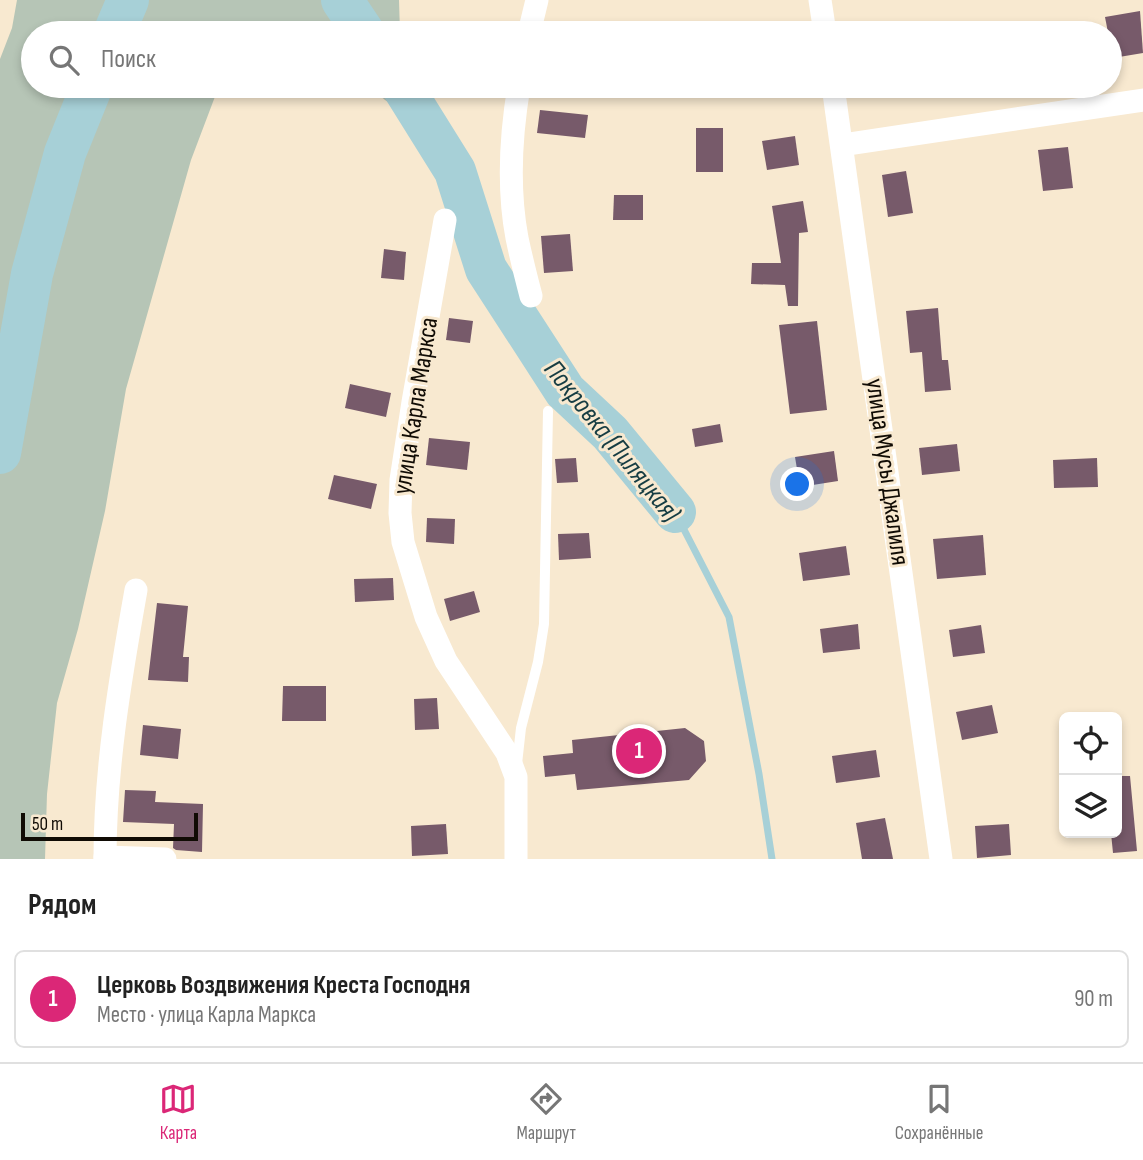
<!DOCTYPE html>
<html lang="ru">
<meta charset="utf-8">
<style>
:root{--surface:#fff;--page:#f6f6f6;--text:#222;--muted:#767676;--line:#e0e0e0;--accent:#db2777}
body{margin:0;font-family:"Sofia Sans Condensed",sans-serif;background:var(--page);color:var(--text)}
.controls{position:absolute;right:21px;bottom:21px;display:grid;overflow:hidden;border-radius:10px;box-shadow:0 4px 10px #0003}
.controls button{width:63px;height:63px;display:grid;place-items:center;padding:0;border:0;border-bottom:2px solid var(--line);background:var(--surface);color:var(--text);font:35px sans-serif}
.scale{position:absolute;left:21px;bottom:18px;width:177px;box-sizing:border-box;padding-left:7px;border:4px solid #100b04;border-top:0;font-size:19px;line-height:24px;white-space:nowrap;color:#100b04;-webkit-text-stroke:5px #f8e9d0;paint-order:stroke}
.you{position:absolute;left:798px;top:485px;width:24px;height:24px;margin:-18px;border:5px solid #fff;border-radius:50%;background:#1a73e8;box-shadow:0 0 0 10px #1a73e833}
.badge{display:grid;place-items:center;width:46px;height:46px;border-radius:50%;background:var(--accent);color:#fff;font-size:23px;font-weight:700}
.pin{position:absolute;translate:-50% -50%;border:4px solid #fff;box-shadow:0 2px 7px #0006}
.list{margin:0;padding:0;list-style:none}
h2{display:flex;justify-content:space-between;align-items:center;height:91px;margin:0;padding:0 28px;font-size:30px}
h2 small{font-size:23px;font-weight:400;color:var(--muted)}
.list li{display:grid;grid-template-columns:46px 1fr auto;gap:21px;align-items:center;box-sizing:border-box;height:98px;margin:0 14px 14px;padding:0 14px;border:2px solid var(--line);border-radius:10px}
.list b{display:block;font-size:26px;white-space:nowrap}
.list p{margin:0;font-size:23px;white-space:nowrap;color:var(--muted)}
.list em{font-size:23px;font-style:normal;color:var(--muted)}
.icon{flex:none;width:38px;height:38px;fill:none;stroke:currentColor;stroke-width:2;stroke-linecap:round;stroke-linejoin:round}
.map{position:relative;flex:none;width:1143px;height:859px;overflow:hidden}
.search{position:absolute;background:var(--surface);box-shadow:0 4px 10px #0003;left:21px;right:21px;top:21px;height:77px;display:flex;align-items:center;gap:18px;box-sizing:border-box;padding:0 24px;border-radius:38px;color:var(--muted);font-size:26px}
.sheet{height:203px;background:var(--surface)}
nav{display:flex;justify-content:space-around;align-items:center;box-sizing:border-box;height:98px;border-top:2px solid var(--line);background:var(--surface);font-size:19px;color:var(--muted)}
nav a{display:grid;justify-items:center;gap:4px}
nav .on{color:var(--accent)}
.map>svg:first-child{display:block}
.green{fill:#b6c5b6}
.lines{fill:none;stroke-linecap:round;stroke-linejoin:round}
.stream{stroke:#a7d0d7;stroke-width:7}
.river{stroke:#a7d0d7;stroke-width:42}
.building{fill:#775a6a}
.lane{stroke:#fff;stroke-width:10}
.street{stroke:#fff;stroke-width:23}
.labels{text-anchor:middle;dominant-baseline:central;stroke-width:6;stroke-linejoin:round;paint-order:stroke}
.street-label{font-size:26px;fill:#100b04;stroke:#f8e9d0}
.water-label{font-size:28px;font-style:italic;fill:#163d43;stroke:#f8e9d0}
</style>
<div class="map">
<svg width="1143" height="859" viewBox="0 0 1143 859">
<rect width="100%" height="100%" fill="#f8e9d0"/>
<g class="green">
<path d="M17,0H399L400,33H33V86H219L191,160L126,389L105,511L78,629L57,703L47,794L45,859H0V59L12,28Z"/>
<path d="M369,86H414L429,128L385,100Z"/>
</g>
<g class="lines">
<path class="stream" d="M675,512L729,617L759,774L772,859"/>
<g class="river">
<path d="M342,0L364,33"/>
<path d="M114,33L128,0"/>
<path d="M402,86L455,171L486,269L565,391L610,433L675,512"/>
<path d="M0,453L32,274L65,153L92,86"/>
</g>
</g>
<g class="building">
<path d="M1140,11L1143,53L1113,58L1105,17Z"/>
<path d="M540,110L588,115L585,138L537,133Z"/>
<rect x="696" y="128" width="27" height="44"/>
<path d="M795,136L799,165L767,170L762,141Z"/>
<path d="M1068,147L1073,188L1043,191L1038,150Z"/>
<path d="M906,171L913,213L888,217L882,175Z"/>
<path d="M614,195H643V220H613Z"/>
<path d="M803,201L808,232L799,233L798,306H788L785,285L751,284L752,263H781L772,206Z"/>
<path d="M570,234L573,271L544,273L541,236Z"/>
<path d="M384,249L406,252L404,280L381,278Z"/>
<path d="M938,308L942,360H948L951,390L925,392L922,352L910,353L906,311Z"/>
<path d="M449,318L473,321L470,343L446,340Z"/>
<path d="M817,321L827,410L790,414L779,325Z"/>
<path d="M350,384L391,393L386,417L345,408Z"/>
<path d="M720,424L723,442L695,447L692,429Z"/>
<path d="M429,438L470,442L467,470L426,465Z"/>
<path d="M957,444L960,471L922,475L919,448Z"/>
<path d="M834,451L838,481L800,487L795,457Z"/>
<path d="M576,458L578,482L557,483L555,459Z"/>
<path d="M1097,458L1098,487L1054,488L1053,460Z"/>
<path d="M334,475L377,484L371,509L328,499Z"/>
<path d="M427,518L455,519L454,544L426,542Z"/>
<path d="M589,533L591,558L559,560L558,534Z"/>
<path d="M983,535L986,575L937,579L933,539Z"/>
<path d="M846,546L850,575L803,581L799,553Z"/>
<path d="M393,578L394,600L355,602L354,579Z"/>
<path d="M474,591L480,612L450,621L444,599Z"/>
<path d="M157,603L188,606L183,657H189L188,682L148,680Z"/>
<path d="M858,624L860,649L823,653L820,629Z"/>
<path d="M981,625L985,653L953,657L949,630Z"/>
<path d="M283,686H326V721H282Z"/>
<path d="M437,698L439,729L415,730L414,699Z"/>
<path d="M992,705L998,733L962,740L956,712Z"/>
<path d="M143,725L181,729L178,759L140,755Z"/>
<path d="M685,728L704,741L706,761L689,780L577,790L575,774L545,777L543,756L573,753L572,740Z"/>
<path d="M876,750L880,777L836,783L832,756Z"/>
<path d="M1117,776H1130L1137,851L1113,853L1111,833H1117Z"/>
<path d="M125,790L156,791L155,802L203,804L202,852L176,850L173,848L174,824L123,822Z"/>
<path d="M885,818L893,859H862L856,823Z"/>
<path d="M446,824L448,854L412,856L411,826Z"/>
<path d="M1009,824L1011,855L977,858L975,826Z"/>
</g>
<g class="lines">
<path class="lane" d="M517,764L521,728L538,662L544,624L548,411"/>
<g class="street">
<path d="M820,0L825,33"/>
<path d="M529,33L537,0"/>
<path d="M519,86C511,134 508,190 517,238C521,257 526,277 531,296"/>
<path d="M833,86L941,859"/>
<path d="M842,145L1143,100"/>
<path d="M445,220L413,402L401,480L400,513L403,542L426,617L446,661L507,753L516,777V859"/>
<path d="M105,857L165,859"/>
<path d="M105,859C105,768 120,680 136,590"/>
</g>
</g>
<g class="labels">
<g class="street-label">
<text transform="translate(416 406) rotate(-81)">улица Карла Маркса</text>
<text transform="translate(887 472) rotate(82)">улица Мусы Джалиля</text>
</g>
<g class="water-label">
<text transform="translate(612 441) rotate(51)">Покровка (Пиляцкая)</text>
</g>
</g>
</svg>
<div class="controls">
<button><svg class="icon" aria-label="locate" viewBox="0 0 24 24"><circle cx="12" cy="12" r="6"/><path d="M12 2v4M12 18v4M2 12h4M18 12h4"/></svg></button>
<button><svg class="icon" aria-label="layers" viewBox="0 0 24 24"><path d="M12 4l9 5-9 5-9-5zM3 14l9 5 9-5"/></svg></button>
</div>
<div class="scale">50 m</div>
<div class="you"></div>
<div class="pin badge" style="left:639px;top:751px">1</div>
<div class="search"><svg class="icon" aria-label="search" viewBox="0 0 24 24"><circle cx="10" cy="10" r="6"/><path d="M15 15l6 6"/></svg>Поиск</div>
</div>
<section class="sheet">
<h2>Рядом<small></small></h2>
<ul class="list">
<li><span class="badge">1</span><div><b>Церковь Воздвижения Креста Господня</b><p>Место · улица Карла Маркса</p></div><em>90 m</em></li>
</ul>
</section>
<nav>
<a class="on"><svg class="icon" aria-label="map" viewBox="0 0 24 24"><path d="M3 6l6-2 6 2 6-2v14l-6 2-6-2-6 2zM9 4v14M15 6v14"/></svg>Карта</a>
<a><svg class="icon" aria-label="directions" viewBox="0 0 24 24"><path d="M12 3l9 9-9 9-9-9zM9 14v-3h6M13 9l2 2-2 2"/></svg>Маршрут</a>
<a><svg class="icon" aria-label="saved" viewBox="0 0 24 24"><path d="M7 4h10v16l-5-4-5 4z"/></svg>Сохранённые</a>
</nav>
